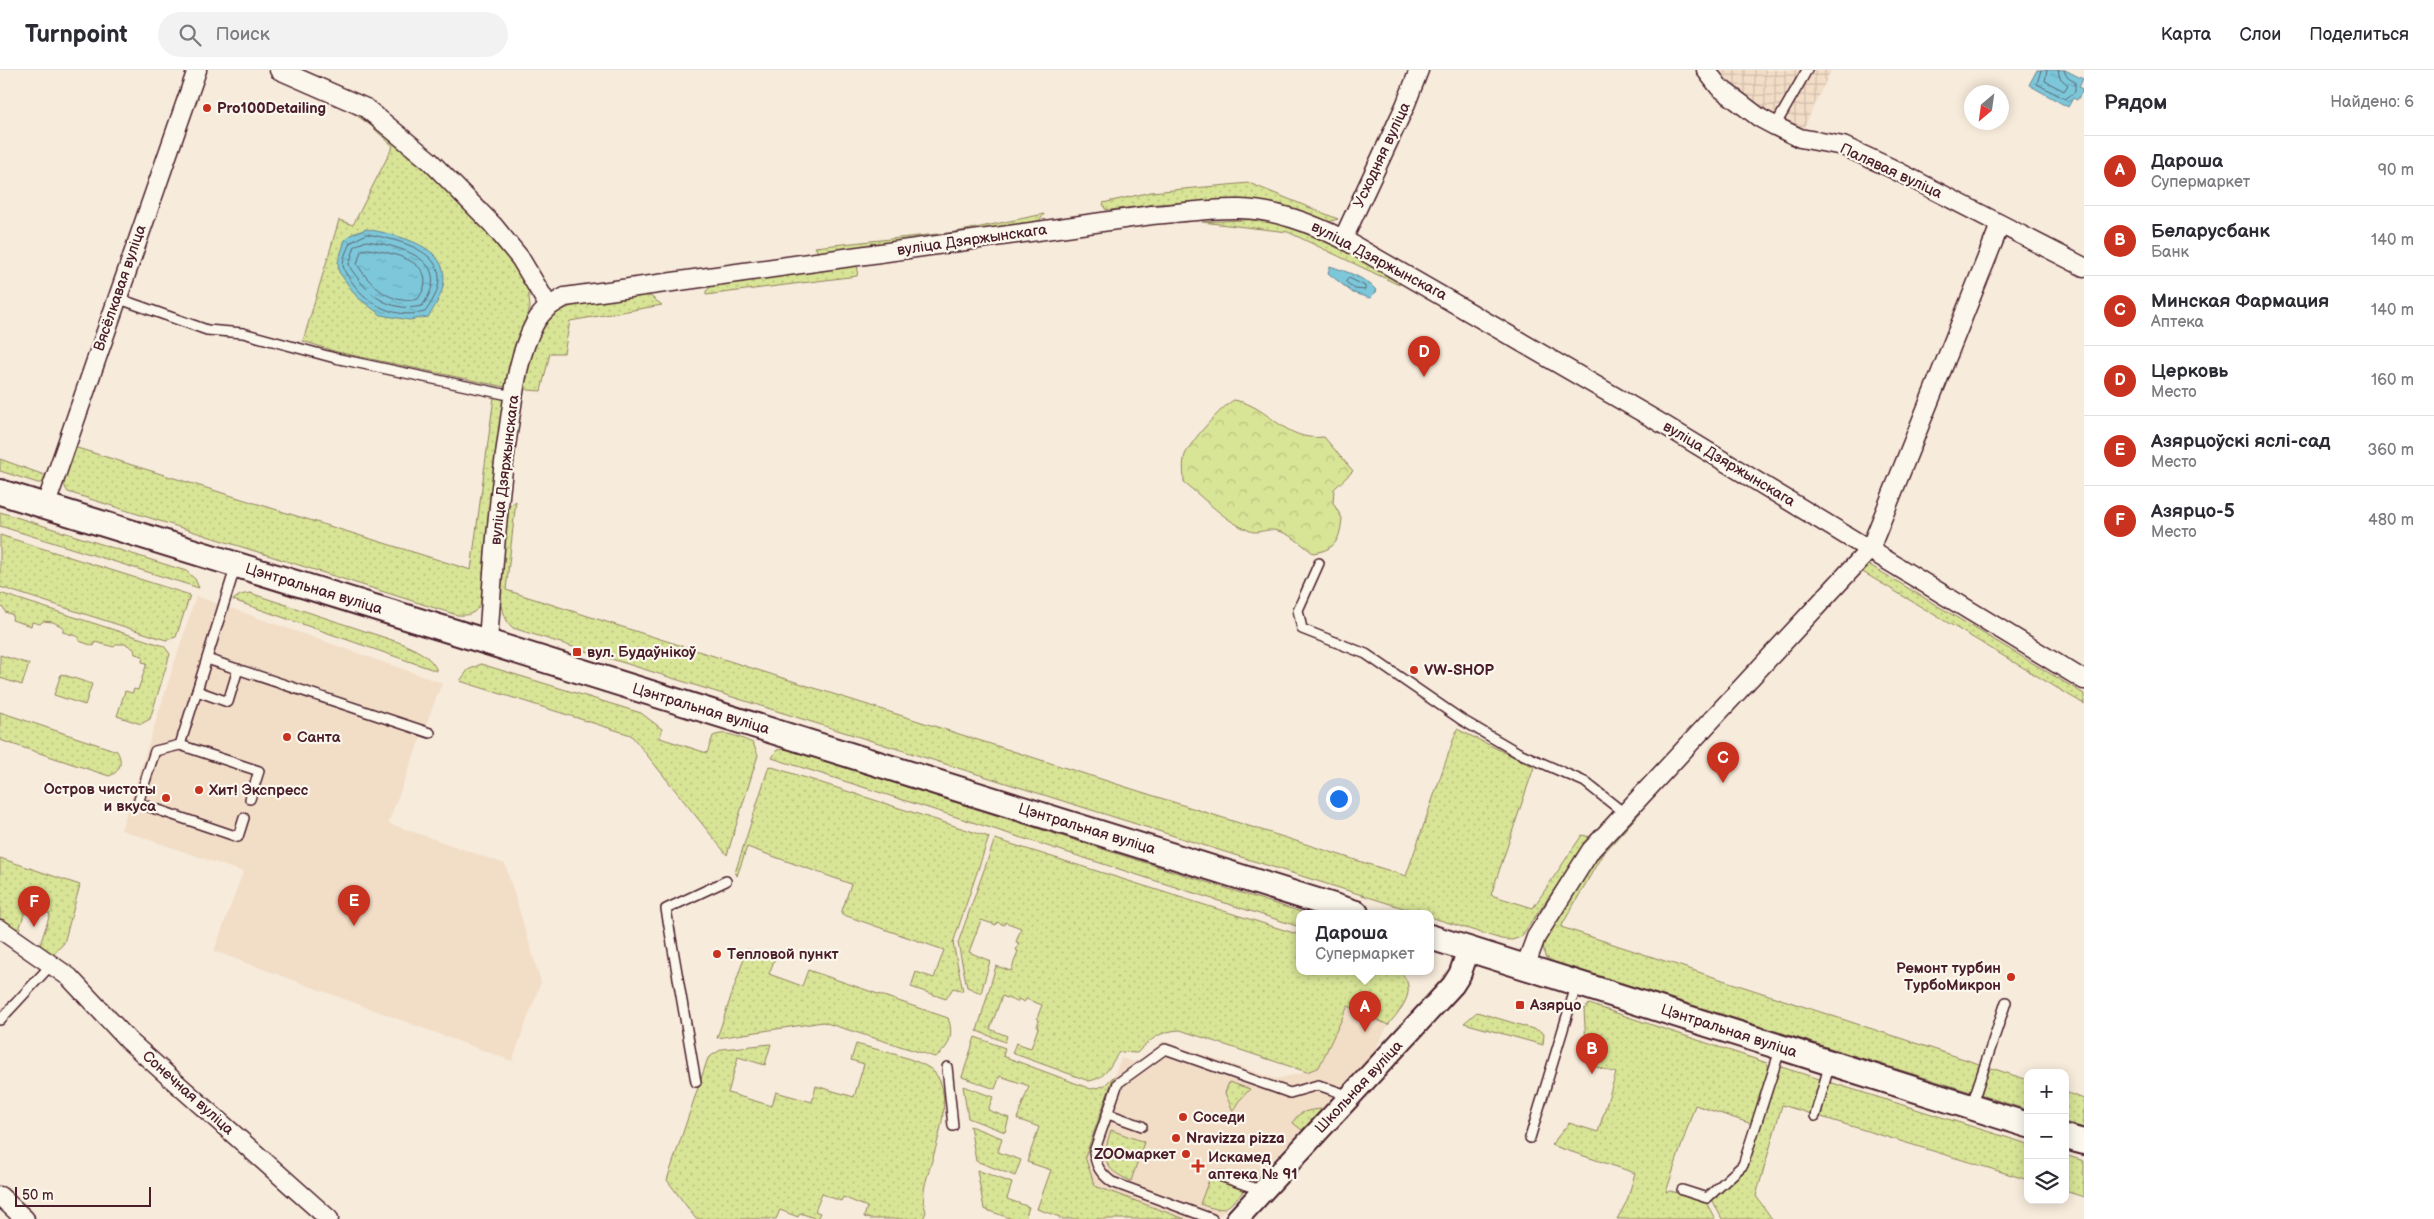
<!DOCTYPE html>
<html lang="ru">
<meta charset="utf-8">
<style>
:root{--surface:#fff;--page:#f2f2f3;--text:#2b2b33;--muted:#7c7c81;--line:#e1e1e2;--accent:#c8321e}
body{margin:0;font-family:"Balsamiq Sans",sans-serif;background:var(--page);color:var(--text)}
.controls{position:absolute;right:15px;bottom:15px;display:grid;overflow:hidden;border-radius:10px;box-shadow:0 2px 12px #0003}
.controls button{width:45px;height:45px;display:grid;place-items:center;padding:0;border:0;border-bottom:1px solid var(--line);background:var(--surface);color:var(--text);font:25px sans-serif}
.compass{position:absolute;left:1964px;top:15px;width:45px;height:45px;border-radius:50%;background:var(--surface);box-shadow:0 2px 12px #0003;rotate:209deg}
.scale{position:absolute;left:15px;bottom:12px;width:136px;box-sizing:border-box;padding-left:5px;border:2px solid #4a1f2b;border-top:0;font-size:14px;line-height:18px;white-space:nowrap;color:#4a1f2b;-webkit-text-stroke:4px #fbf7ec;paint-order:stroke}
.you{position:absolute;left:1338px;top:728px;width:18px;height:18px;margin:-12px;border:4px solid #fff;border-radius:50%;background:#1a73e8;box-shadow:0 0 0 8px #1a73e833}
.badge{display:grid;place-items:center;width:32px;height:32px;border-radius:50%;background:var(--accent);color:#fff;font-size:16px;font-weight:700}
.pin{position:absolute;translate:-50% -41px;filter:drop-shadow(0 1px 2px #0008)}
.pin::after{content:'';position:absolute;top:26px;width:18px;height:15px;background:inherit;clip-path:polygon(0 0,100% 0,50% 100%)}
.popup{position:absolute;left:1296px;top:840px;width:138px;height:65px;box-sizing:border-box;display:grid;place-content:center;border-radius:10px;background:var(--surface);filter:drop-shadow(0 1px 4px #0005);font-size:16px;white-space:nowrap;color:var(--muted)}
.popup b{font-size:19px;color:var(--text)}
.popup::after{content:'';position:absolute;left:50%;top:100%;margin-left:-10px;border:10px solid transparent;border-top-color:var(--surface)}
.list{margin:0;padding:0;list-style:none}
h2{display:flex;justify-content:space-between;align-items:center;height:65px;margin:0;padding:0 20px;font-size:21px}
h2 small{font-size:16px;font-weight:400;color:var(--muted)}
.list li{display:grid;grid-template-columns:32px 1fr auto;gap:15px;align-items:center;box-sizing:border-box;height:70px;padding:0 20px;border-top:1px solid var(--line)}
.list b{display:block;font-size:19px;white-space:nowrap}
.list p{margin:0;font-size:16px;white-space:nowrap;color:var(--muted)}
.list em{font-size:16px;font-style:normal;color:var(--muted)}
.icon{flex:none;width:28px;height:28px;fill:none;stroke:currentColor;stroke-width:2;stroke-linecap:round;stroke-linejoin:round}
.map{position:relative;flex:none;width:2084px;height:1149px;overflow:hidden}
header{display:flex;align-items:center;gap:30px;box-sizing:border-box;height:70px;padding:0 25px;background:var(--surface);border-bottom:1px solid var(--line)}
header strong{font-size:24px}
nav{display:flex;gap:28px;margin-inline-start:auto;font-size:18px}
.search{width:350px;height:45px;background:var(--page);display:flex;align-items:center;gap:12px;box-sizing:border-box;padding:0 18px;border-radius:28px;color:var(--muted);font-size:19px}
main{display:flex}
aside{flex:1;background:var(--surface)}
.map>svg:first-child{display:block}
.built{fill:#f2ddc7}
.industrial{fill:url(#industrial-grid)}
.grass{fill:url(#grass-dots);stroke:#918260}
.forest{fill:url(#forest-crowns);stroke:#918260}
.water{fill:url(#water-ripples);stroke:#678494}
.lines{fill:none;stroke-linecap:round;stroke-linejoin:round}
.shore{stroke:#5e6371;stroke-width:1}
.service-casing{stroke:#4a1f2b;stroke-width:12}
.minor-casing{stroke:#4a1f2b;stroke-width:21}
.tertiary-casing{stroke:#4a1f2b;stroke-width:25}
.secondary-casing{stroke:#4a1f2b;stroke-width:28}
.service{stroke:#fbf7ec;stroke-width:9}
.minor{stroke:#fbf7ec;stroke-width:18}
.tertiary{stroke:#fbf7ec;stroke-width:21}
.secondary{stroke:#fbf7ec;stroke-width:24}
.poi-dot{fill:#c8321e;stroke:#fbf7ec;stroke-width:2}
.labels{text-anchor:middle;dominant-baseline:central;stroke-width:4.5;stroke-linejoin:round;paint-order:stroke}
.poi-label{font-size:15px;font-weight:bold;fill:#4a1f2b;stroke:#fbf7ec;text-anchor:start}
.street-label{font-size:15px;fill:#4a1f2b;stroke:#fbf7ec}
</style>
<header>
<strong>Turnpoint</strong>
<div class="search"><svg class="icon" aria-label="search" viewBox="0 0 24 24"><circle cx="10" cy="10" r="6"/><path d="M15 15l6 6"/></svg>Поиск</div>
<nav><a>Карта</a><a>Слои</a><a>Поделиться</a></nav>
</header>
<main>
<div class="map">
<svg width="2084" height="1149" viewBox="0 0 2084 1149">
<defs>
<pattern id="industrial-grid" width="8" height="8" patternUnits="userSpaceOnUse" patternTransform="scale(1.25)"><rect width="8" height="8" fill="#f2ddc7"/><path d="M0 4h8M4 0v8" fill="none" stroke="#d1bdab"/></pattern>
<pattern id="grass-dots" width="8" height="8" patternUnits="userSpaceOnUse" patternTransform="scale(1.25)"><rect width="8" height="8" fill="#d8e496"/><path d="M2 2h.1M6 6h.1" fill="none" stroke="#bbc381" stroke-width="1.8" stroke-linecap="round"/></pattern>
<pattern id="forest-crowns" width="20" height="18" patternUnits="userSpaceOnUse" patternTransform="scale(1.25)"><rect width="20" height="18" fill="#d8e496"/><path d="M2 6a3 3 0 1 1 6 0M12 15a3 3 0 1 1 6 0" fill="none" stroke="#bbc381"/></pattern>
<pattern id="water-ripples" width="26" height="14" patternUnits="userSpaceOnUse" patternTransform="scale(1.25)"><rect width="26" height="14" fill="#7bc8da"/><path d="M2 4q2-2 4 0t4 0M15 11q2-2 4 0t4 0" fill="none" stroke="#6cabbb"/></pattern>
</defs>
<rect width="100%" height="100%" fill="#f7ebdb"/>
<filter id="ink" filterUnits="userSpaceOnUse"><feTurbulence type="fractalNoise" baseFrequency=".02" numOctaves="2"/><feDisplacementMap in="SourceGraphic" scale="10" xChannelSelector="R" yChannelSelector="G"/><feConvolveMatrix kernelMatrix="1 2 1 2 8 2 1 2 1" color-interpolation-filters="sRGB"/></filter>
<g filter="url(#ink)">
<g class="built">
<path d="M196,526L442,613L388,753L505,794L541,912L512,991L214,881L243,802L121,760Z"/>
<path d="M1348,936L1388,955L1371,988L1216,1149H1186L1095,1116L1084,1088L1121,988L1139,993L1163,971L1275,1009L1307,1002L1319,997Z"/>
</g>
<path class="industrial" d="M1711,0H1831L1802,62L1765,44Z"/>
<g class="grass">
<path d="M342,35L361,42L422,92L511,186L528,216L530,238L513,283L505,317L337,282L303,271L339,150L353,155L393,76L370,55Z"/>
<path d="M1249,113L1338,149L1328,152L1288,138L1258,132L1224,130L1157,134L1110,140L1105,139L1103,133L1151,122Z"/>
<path d="M1044,144L1040,150L1031,154L819,184L815,177L956,162Z"/>
<path d="M1263,149L1309,160L1401,209L1399,215L1288,162L1202,152Z"/>
<path d="M854,194L858,198L857,206L706,225V221L713,215Z"/>
<path d="M639,225L650,226L662,235L570,251L564,283H550L541,321L528,320L523,317C523,307 528,296 530,287C546,226 587,233 639,225Z"/>
<path d="M494,327L502,328L504,332L482,530C477,543 470,546 457,545L68,422C58,411 70,390 74,377L471,500Z"/>
<path d="M0,389L47,406L43,413H38L0,401Z"/>
<path d="M516,431L506,520L1406,806L1457,659L1534,697L1491,825L1533,838L1582,765L1591,767L1521,867L1512,870L1501,869L1430,847V843H1419L513,558C490,540 505,466 507,438Z"/>
<path d="M0,442L186,501L195,509L199,518L0,456Z"/>
<path d="M0,465L190,525L176,567L166,570L0,517Z"/>
<path d="M1868,494L2084,624V634L1861,501Z"/>
<path d="M0,523L164,576L170,584L150,649L141,654L117,646L125,621L132,623L134,619L138,620L147,593L142,592L143,586L135,584L134,579L126,574H117L114,577L95,572L94,576L79,571V567L63,562V557L53,552L43,551L40,554L32,552L31,556L12,550L13,545L5,542V540L0,535Z"/>
<path d="M250,523L401,573C414,579 432,586 437,601L233,530L240,525Z"/>
<path d="M0,585L29,594L22,615L0,608Z"/>
<path d="M481,594L641,643L662,659L660,668L707,683L713,666C727,660 740,668 753,673L758,685L727,785L631,665L460,611L468,600Z"/>
<path d="M61,604L92,614L85,635L54,625Z"/>
<path d="M0,642L117,681C123,691 121,702 109,706L0,670Z"/>
<path d="M787,679L1304,843H1300V857L772,688L777,680Z"/>
<path d="M769,696L989,767L953,873L963,921L953,918L946,929L911,917L916,902L934,908L944,880L841,844L851,814L747,777L737,806L735,803Z"/>
<path d="M1641,742L1602,785L1561,857L2028,1010V1040L1552,891L1545,887L1543,874L1551,855L1626,748Z"/>
<path d="M995,769L1300,865V901H1400C1419,921 1401,939 1388,955L1348,936L1319,997L1307,1002L1180,960C1160,961 1151,969 1137,983L1119,982C1110,995 1107,1008 1089,1011L1012,983L1016,973L1031,978L1038,958L1037,957L1039,950L1037,948L1042,935L1026,929L1024,932L1018,929L1017,932L1002,926L990,959L1007,966L1005,972L977,961L996,896L1011,901L1018,881L1016,880L1019,873L1016,872L1021,858L1005,852L1004,855L997,852L996,855L981,850L969,882L990,891L981,923L967,917L958,873Z"/>
<path d="M0,788L80,815L64,873L51,887L39,878L50,844L27,835L18,863L0,850Z"/>
<path d="M747,879L775,888L769,904L802,916L808,900L948,948C954,964 950,978 935,987L823,952L717,968Z"/>
<path d="M1589,934L1767,993L1769,997L1752,1054L1695,1035L1666,1122L1671,1121L1706,1132L1715,1149H1617L1627,1131L1635,1103L1551,1075L1569,1053L1598,1062L1616,1003L1587,994L1584,939Z"/>
<path d="M1477,942L1540,961L1544,964L1543,975L1464,953Z"/>
<path d="M975,967L1005,978L1003,986L1091,1019L1104,1016L1114,1006L1085,1087L1095,1116L1185,1149H1059L1060,1147L1037,1139L1051,1100L1027,1092L1039,1057L1017,1049L1029,1016L1000,1006L995,1019L962,1007Z"/>
<path d="M771,974L765,995L738,987L728,1023L772,1036L776,1022L812,1032L816,1016L854,1027L864,994L851,990L856,974C874,979 922,989 934,1002C954,1023 938,1070 931,1094C926,1112 920,1124 926,1142L923,1149H870L864,1147L867,1137L843,1127L841,1131L822,1124L815,1141L820,1143L817,1149L800,1143L798,1147L780,1140L776,1149H696L667,1110L708,988L722,979Z"/>
<path d="M1781,997L2028,1074V1110L1782,1035L1756,1126L1772,1149H1722L1712,1129L1748,1098L1778,999Z"/>
<path d="M1229,1012L1250,1019L1238,1032L1233,1041L1225,1023Z"/>
<path d="M963,1016L993,1027L988,1040L1009,1048L1005,1062L968,1048Z"/>
<path d="M2065,1022L2084,1029V1058L2065,1052Z"/>
<path d="M1322,1039L1302,1060L1293,1053C1297,1041 1310,1040 1322,1039Z"/>
<path d="M970,1056L1002,1068L998,1082L1021,1090L1015,1106L976,1091Z"/>
<path d="M1111,1060L1144,1072L1131,1111C1102,1099 1102,1088 1111,1060Z"/>
<path d="M2065,1085L2084,1091V1127L2065,1121Z"/>
<path d="M977,1100L1012,1113L1007,1129L1029,1137L1025,1149H1012L984,1139Z"/>
<path d="M1210,1107L1245,1120C1227,1138 1226,1144 1200,1134Z"/>
</g>
<path class="forest" d="M1234,330C1270,336 1283,372 1324,367L1353,401L1334,419L1333,433L1342,448C1340,469 1336,480 1313,483C1301,474 1289,462 1273,460C1266,459 1257,464 1250,461C1224,451 1206,429 1184,413C1184,405 1182,393 1185,385C1190,372 1222,336 1234,330Z"/>
<g class="water">
<path d="M2037,0H2065L2083,9L2079,17L2083,20L2077,30L2073,28L2068,37L2029,15Z"/>
<path d="M366,159C419,169 471,186 428,247L409,250L381,245L357,227L339,202L338,192L345,170L350,165Z"/>
<path d="M1330,196C1347,202 1365,207 1377,221L1370,228L1353,223L1328,203Z"/>
</g>
<g class="lines">
<g class="shore">
<path d="M2041,0L2037,14L2065,29L2075,22V12L2066,5L2064,0"/>
<path d="M2047,0L2045,11L2064,21L2068,15L2060,8L2058,0"/>
<path d="M367,164C411,172 465,188 425,242C396,249 369,236 352,212C349,208 345,203 344,199C341,191 347,180 350,173Z"/>
<path d="M367,171C403,177 455,191 422,236C395,242 372,229 357,207C354,203 350,199 349,194L355,176Z"/>
<path d="M368,179C394,183 443,193 418,229C391,236 370,215 357,194L361,181Z"/>
<path d="M1349,208L1365,216V220L1355,219L1346,212Z"/>
</g>
<defs>
<g id="service">
<path d="M1775,56L1807,0"/>
<path d="M117,228L207,260L243,263L335,288L513,326"/>
<path d="M1319,493L1298,540L1302,559L1366,584L1462,650L1517,682L1585,712L1624,743"/>
<path d="M207,589L430,663"/>
<path d="M197,621L228,632L238,599"/>
<path d="M180,675L236,495"/>
<path d="M244,748L238,767L138,733L155,681L180,675L259,701L250,729"/>
<path d="M0,950L52,894"/>
<path d="M947,997L953,1056"/>
<path d="M696,1012L666,839L726,811"/>
<path d="M1971,1037L2006,932"/>
<path d="M1108,1044L1142,1056"/>
<path d="M1815,1046L1830,993"/>
<path d="M1530,1068L1577,913"/>
<path d="M1220,1106L1263,1121"/>
<path d="M1682,1120L1707,1128L1743,1095L1781,977"/>
<path d="M1212,1149L1112,1112C1100,1103 1096,1096 1094,1082L1118,1013L1165,979L1290,1023L1318,1015L1350,1026"/>
</g>
<g id="minor">
<path d="M279,0L366,38L430,91L493,155L520,188L548,235"/>
<path d="M1706,0L1719,17L1760,48L1775,56L1800,68L1843,76L1891,98L2084,197"/>
<path d="M1343,169L1405,36L1419,0"/>
<path d="M45,437L197,0"/>
<path d="M488,572C493,500 498,428 509,356C514,322 518,284 535,253C543,239 552,234 565,227L1152,145C1181,143 1211,138 1240,139C1277,140 1310,153 1343,169L1666,356L2084,610"/>
<path d="M0,859L69,907L129,971L329,1149"/>
<path d="M1525,897L1536,867L1591,780L1870,479L2000,155"/>
<path d="M0,1126L25,1149"/>
</g>
<path id="tertiary" d="M1237,1149L1453,915L1460,904L1469,878"/>
<g id="secondary">
<path d="M0,422L468,566L1356,843"/>
<path d="M1430,867L2028,1055"/>
<path d="M2065,1067L2084,1072"/>
</g>
</defs>
<use href="#service" class="service-casing"/>
<use href="#minor" class="minor-casing"/>
<use href="#tertiary" class="tertiary-casing"/>
<use href="#secondary" class="secondary-casing"/>
<use href="#service" class="service"/>
<use href="#minor" class="minor"/>
<use href="#tertiary" class="tertiary"/>
<use href="#secondary" class="secondary"/>
</g>
</g>
<g class="poi-dot">
<circle cx="207" cy="38" r="5"/>
<rect x="572" y="577" width="10" height="10" rx="2.5"/>
<circle cx="1414" cy="600" r="5"/>
<circle cx="287" cy="667" r="5"/>
<circle cx="199" cy="720" r="5"/>
<circle cx="166" cy="728" r="5"/>
<circle cx="717" cy="884" r="5"/>
<circle cx="2011" cy="907" r="5"/>
<rect x="1515" y="930" width="10" height="10" rx="2.5"/>
<circle cx="1183" cy="1047" r="5"/>
<circle cx="1176" cy="1068" r="5"/>
<circle cx="1186" cy="1084" r="5"/>
<path d="M1195.5 1088.5h5v5h5v5h-5v5h-5v-5h-5v-5h5z"/>
</g>
<g class="labels">
<g class="poi-label">
<text x="217" y="38">Pro100Detailing</text>
<text x="587" y="582">вул. Будаўнікоў</text>
<text x="1424" y="600">VW-SHOP</text>
<text x="297" y="667">Санта</text>
<text x="156" y="719" text-anchor="end">Остров чистоты<tspan x="156" dy="17">и вкуса</tspan></text>
<text x="209" y="720">Хит! Экспресс</text>
<text x="727" y="884">Тепловой пункт</text>
<text x="2001" y="898" text-anchor="end">Ремонт турбин<tspan x="2001" dy="17">ТурбоМикрон</tspan></text>
<text x="1530" y="935">Азярцо</text>
<text x="1193" y="1047">Соседи</text>
<text x="1186" y="1068">Nravizza pizza</text>
<text x="1176" y="1084" text-anchor="end">ZOOмаркет</text>
<text x="1208" y="1087">Искамед<tspan x="1208" dy="17">аптека № 91</tspan></text>
</g>
<g class="street-label">
<text transform="translate(1382 85) rotate(-65)">Усходняя вуліца</text>
<text transform="translate(1891 101) rotate(25)">Палявая вуліца</text>
<text transform="translate(972 170) rotate(-8)">вуліца Дзяржынскага</text>
<text transform="translate(1379 191) rotate(28)">вуліца Дзяржынскага</text>
<text transform="translate(120 218) rotate(-71)">Вясёлкавая вуліца</text>
<text transform="translate(1729 394) rotate(31)">вуліца Дзяржынскага</text>
<text transform="translate(505 400) rotate(-83)">вуліца Дзяржынскага</text>
<text transform="translate(314 519) rotate(17)">Цэнтральная вуліца</text>
<text transform="translate(701 639) rotate(17)">Цэнтральная вуліца</text>
<text transform="translate(1087 759) rotate(17)">Цэнтральная вуліца</text>
<text transform="translate(1729 961) rotate(18)">Цэнтральная вуліца</text>
<text transform="translate(1359 1017) rotate(-47)">Школьная вуліца</text>
<text transform="translate(188 1023) rotate(42)">Сонечная вуліца</text>
</g>
</g>
</svg>
<div class="controls">
<button>+</button>
<button>−</button>
<button><svg class="icon" aria-label="layers" viewBox="0 0 24 24"><path d="M12 4l9 5-9 5-9-5zM3 14l9 5 9-5"/></svg></button>
</div>
<svg class="compass" viewBox="-18 -18 36 36"><path d="M0-13l5 13h-10z" fill="#e53935"/><path d="M0 13l5-13h-10z" fill="#7c7c81"/></svg>
<div class="scale">50 m</div>
<div class="you"></div>
<div class="pin badge" style="left:1365px;top:962px">A</div>
<div class="popup"><b>Дароша</b>Супермаркет</div>
<div class="pin badge" style="left:1592px;top:1004px">B</div>
<div class="pin badge" style="left:1723px;top:713px">C</div>
<div class="pin badge" style="left:1424px;top:307px">D</div>
<div class="pin badge" style="left:354px;top:856px">E</div>
<div class="pin badge" style="left:34px;top:857px">F</div>
</div>
<aside>
<h2>Рядом<small>Найдено: 6</small></h2>
<ul class="list">
<li><span class="badge">A</span><div><b>Дароша</b><p>Супермаркет</p></div><em>90 m</em></li>
<li><span class="badge">B</span><div><b>Беларусбанк</b><p>Банк</p></div><em>140 m</em></li>
<li><span class="badge">C</span><div><b>Минская Фармация</b><p>Аптека</p></div><em>140 m</em></li>
<li><span class="badge">D</span><div><b>Церковь</b><p>Место</p></div><em>160 m</em></li>
<li><span class="badge">E</span><div><b>Азярцоўскі яслі-сад</b><p>Место</p></div><em>360 m</em></li>
<li><span class="badge">F</span><div><b>Азярцо-5</b><p>Место</p></div><em>480 m</em></li>
</ul>
</aside>
</main>
